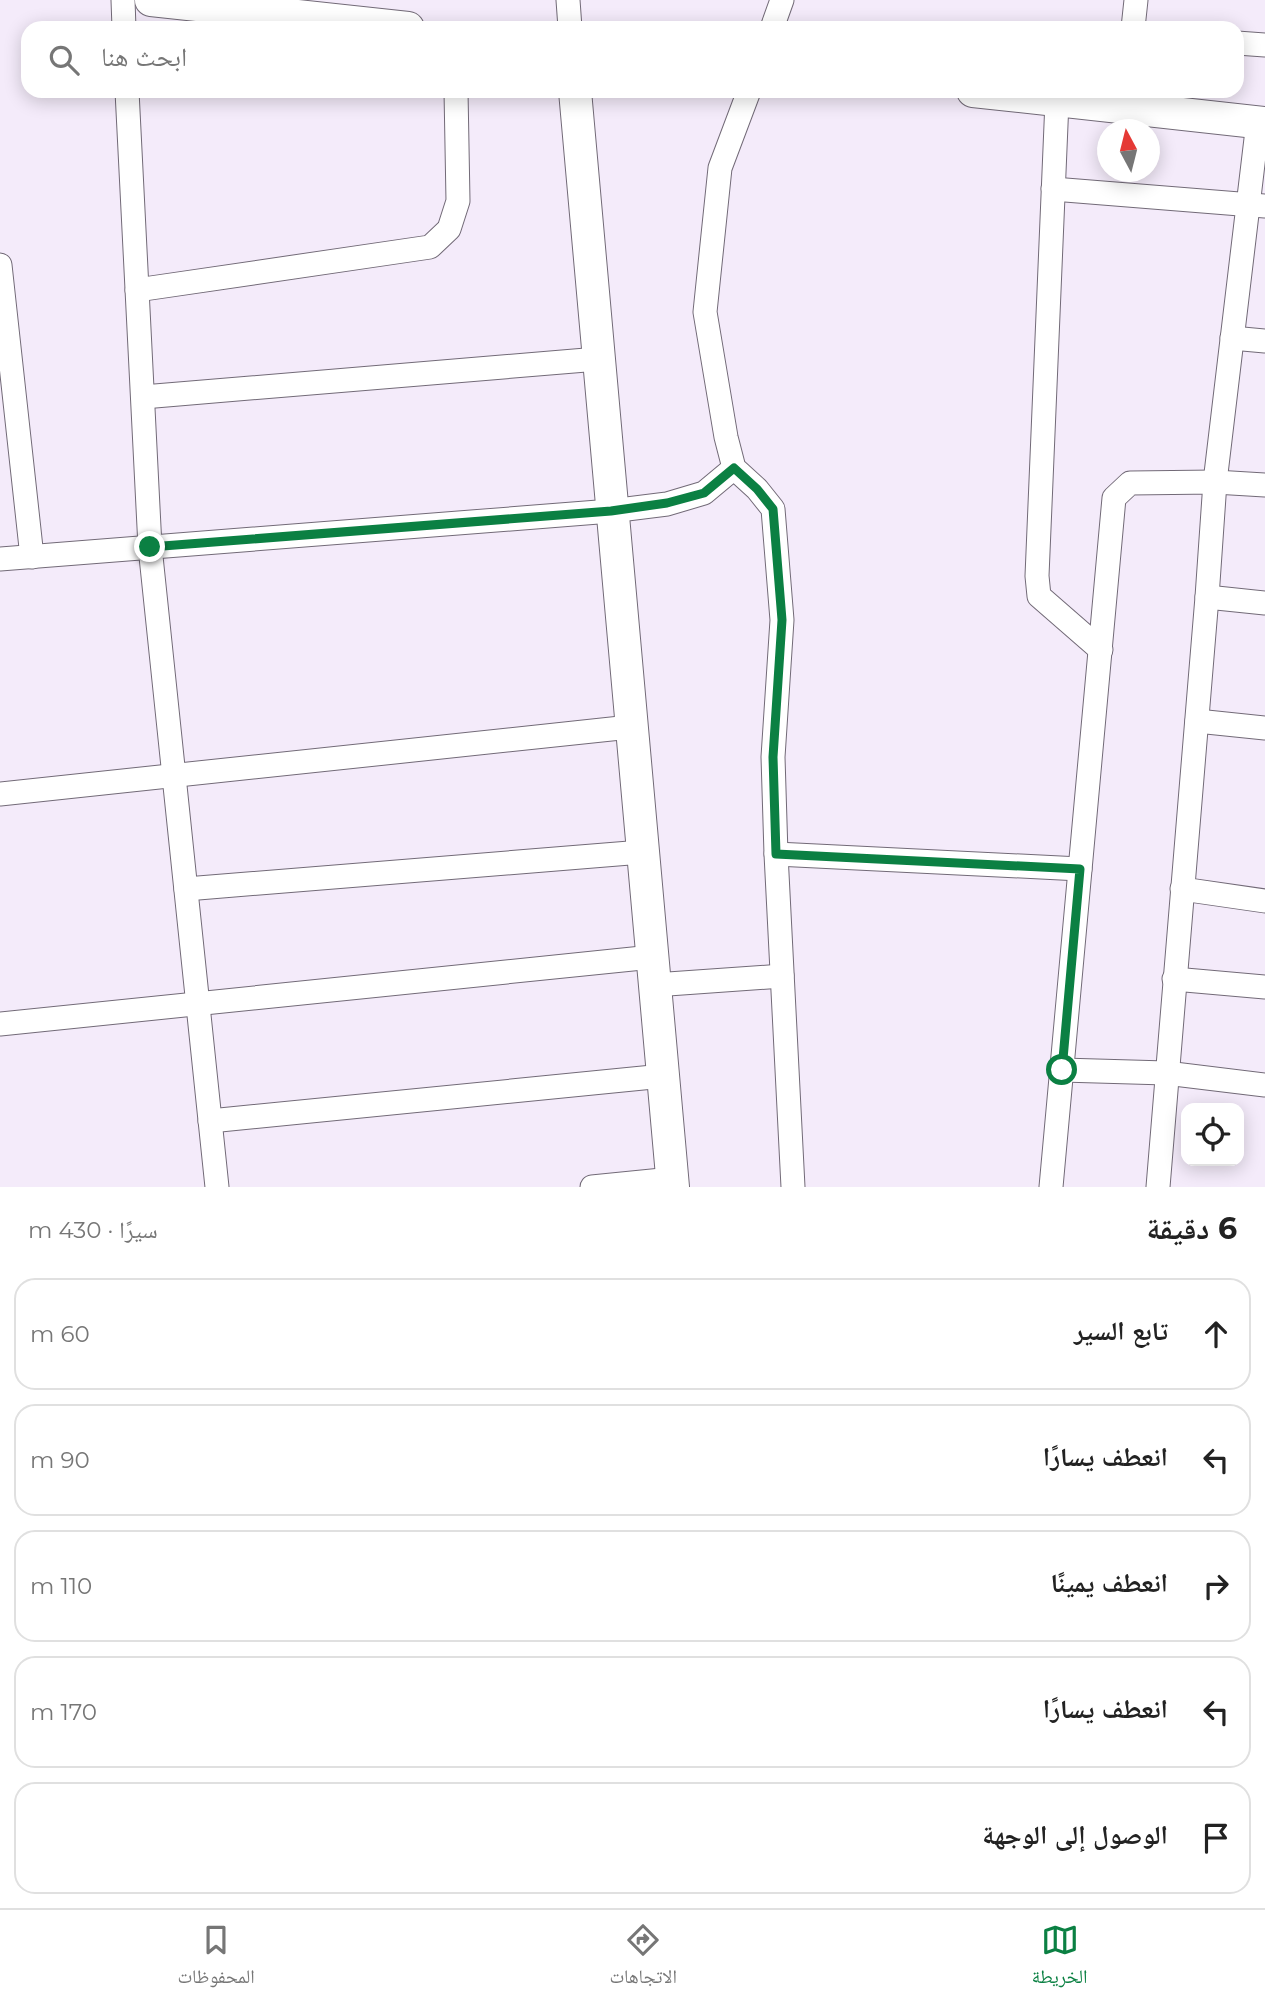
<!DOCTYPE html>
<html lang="ar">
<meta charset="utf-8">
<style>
:root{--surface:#fff;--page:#f2f2f2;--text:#222;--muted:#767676;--line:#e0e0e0;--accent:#0b8043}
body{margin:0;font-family:Montserrat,"Noto Naskh Arabic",sans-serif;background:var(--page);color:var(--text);direction:rtl}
.controls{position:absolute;right:21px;bottom:21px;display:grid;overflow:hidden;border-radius:14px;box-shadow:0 4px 18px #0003}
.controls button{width:63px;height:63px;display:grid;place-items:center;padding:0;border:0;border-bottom:2px solid var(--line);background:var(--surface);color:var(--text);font:35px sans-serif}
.compass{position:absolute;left:1097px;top:119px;width:63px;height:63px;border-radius:50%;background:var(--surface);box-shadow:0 4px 18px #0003;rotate:353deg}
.stop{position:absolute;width:21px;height:21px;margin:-16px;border:5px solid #0b8043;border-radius:50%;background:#fff}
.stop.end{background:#0b8043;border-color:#fff;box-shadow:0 2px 7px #0008}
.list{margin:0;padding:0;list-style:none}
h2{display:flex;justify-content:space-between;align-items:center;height:91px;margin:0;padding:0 28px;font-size:30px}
h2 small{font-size:23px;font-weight:400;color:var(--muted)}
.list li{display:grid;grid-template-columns:46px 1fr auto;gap:21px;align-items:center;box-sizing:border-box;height:112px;margin:0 14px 14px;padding:0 14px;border:2px solid var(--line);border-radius:21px}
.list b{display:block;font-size:26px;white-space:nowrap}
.list em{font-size:23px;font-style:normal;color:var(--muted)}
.icon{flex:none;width:38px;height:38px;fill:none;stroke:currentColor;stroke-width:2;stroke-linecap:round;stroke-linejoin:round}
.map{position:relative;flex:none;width:1265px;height:1187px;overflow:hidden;direction:ltr}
.search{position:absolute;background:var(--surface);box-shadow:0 4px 18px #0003;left:21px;right:21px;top:21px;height:77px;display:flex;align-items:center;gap:18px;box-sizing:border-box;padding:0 24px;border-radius:21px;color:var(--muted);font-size:26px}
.sheet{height:721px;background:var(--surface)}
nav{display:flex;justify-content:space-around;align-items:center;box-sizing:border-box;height:98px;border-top:2px solid var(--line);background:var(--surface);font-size:19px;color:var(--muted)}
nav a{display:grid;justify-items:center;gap:4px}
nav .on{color:var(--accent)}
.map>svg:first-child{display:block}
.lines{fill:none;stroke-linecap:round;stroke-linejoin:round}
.street-casing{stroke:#726a77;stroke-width:25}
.secondary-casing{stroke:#726a77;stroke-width:34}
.street{stroke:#fff;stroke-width:23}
.secondary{stroke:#fff;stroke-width:32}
.route{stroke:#0b8043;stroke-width:9}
</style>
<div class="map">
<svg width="1265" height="1187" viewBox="0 0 1265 1187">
<rect width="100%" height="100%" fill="#f4ebfa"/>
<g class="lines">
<defs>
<g id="street">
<path d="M123,0L124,28"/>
<path d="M568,0L570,28"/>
<path d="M772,28L782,0"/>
<path d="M1133,28L1136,0"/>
<path d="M1237,43L1265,45"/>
<path d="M127,91L150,547L217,1187"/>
<path d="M749,91L720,168L705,312L726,437L734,468L757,489L773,509L782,620L773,757L776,854L793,1187"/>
<path d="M1057,101L1037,576L1039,596L1101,650"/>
<path d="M1053,189L1265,206"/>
<path d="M0,265L32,557"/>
<path d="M137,290L430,247L449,229L458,201L456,91"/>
<path d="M1232,338L1265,341"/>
<path d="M143,397L598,359"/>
<path d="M0,559L611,511L667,504L704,493L734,468"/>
<path d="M1207,597L1265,603"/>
<path d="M1197,721L1265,728"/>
<path d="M0,794L630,727"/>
<path d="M776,854L1080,869"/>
<path d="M186,889L642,852"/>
<path d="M1182,889L1265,901"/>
<path d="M1174,979L1265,987"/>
<path d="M654,985L782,976"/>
<path d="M0,1024L652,957"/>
<path d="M1062,1070L1166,1073L1265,1085"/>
<path d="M210,1121L663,1076"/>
<path d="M592,1187L672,1179"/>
<path d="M1051,1187L1114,498L1130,483L1215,482L1265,485"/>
<path d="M1158,1187L1207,597L1215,482L1258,122"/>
</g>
<g id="secondary">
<path d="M151,0L408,28"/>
<path d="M575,91L673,1187"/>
<path d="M973,91L1265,123"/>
</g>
</defs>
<use href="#street" class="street-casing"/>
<use href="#secondary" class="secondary-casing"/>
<use href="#street" class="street"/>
<use href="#secondary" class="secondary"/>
</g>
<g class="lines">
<path class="route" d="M150,547L611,511L667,503L704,493L734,468L757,489L773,509L782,620L773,757L776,854L1080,869L1062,1070"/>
</g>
</svg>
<div class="controls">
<button><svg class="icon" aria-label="locate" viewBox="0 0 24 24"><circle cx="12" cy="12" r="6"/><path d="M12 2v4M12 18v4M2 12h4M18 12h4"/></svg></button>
</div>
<svg class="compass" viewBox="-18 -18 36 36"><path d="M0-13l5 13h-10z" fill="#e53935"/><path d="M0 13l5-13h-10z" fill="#767676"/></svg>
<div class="stop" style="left:1062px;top:1070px"></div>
<div class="stop end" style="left:150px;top:547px"></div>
<div class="search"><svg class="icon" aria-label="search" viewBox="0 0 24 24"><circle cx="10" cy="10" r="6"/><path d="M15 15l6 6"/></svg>ابحث هنا</div>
</div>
<section class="sheet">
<h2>6 دقيقة<small>سيرًا · 430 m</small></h2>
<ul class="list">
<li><svg class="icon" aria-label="ahead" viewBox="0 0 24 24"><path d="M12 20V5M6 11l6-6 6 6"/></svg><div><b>تابع السير</b></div><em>60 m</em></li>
<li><svg class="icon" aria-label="left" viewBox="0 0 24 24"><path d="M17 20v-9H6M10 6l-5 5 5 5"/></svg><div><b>انعطف يسارًا</b></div><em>90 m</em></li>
<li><svg class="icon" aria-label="right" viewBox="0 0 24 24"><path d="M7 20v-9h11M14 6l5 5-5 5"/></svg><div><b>انعطف يمينًا</b></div><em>110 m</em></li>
<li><svg class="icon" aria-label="left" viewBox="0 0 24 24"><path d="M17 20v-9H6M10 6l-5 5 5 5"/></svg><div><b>انعطف يسارًا</b></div><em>170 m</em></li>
<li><svg class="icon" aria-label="arrive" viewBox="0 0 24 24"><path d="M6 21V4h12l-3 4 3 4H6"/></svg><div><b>الوصول إلى الوجهة</b></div></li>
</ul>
</section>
<nav>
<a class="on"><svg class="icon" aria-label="map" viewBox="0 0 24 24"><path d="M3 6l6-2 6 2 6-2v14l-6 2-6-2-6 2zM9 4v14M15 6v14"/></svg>الخريطة</a>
<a><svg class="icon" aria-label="directions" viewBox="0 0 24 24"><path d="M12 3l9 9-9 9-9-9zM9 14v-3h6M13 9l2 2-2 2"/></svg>الاتجاهات</a>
<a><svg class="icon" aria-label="saved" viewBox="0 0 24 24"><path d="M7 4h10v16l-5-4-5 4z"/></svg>المحفوظات</a>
</nav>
